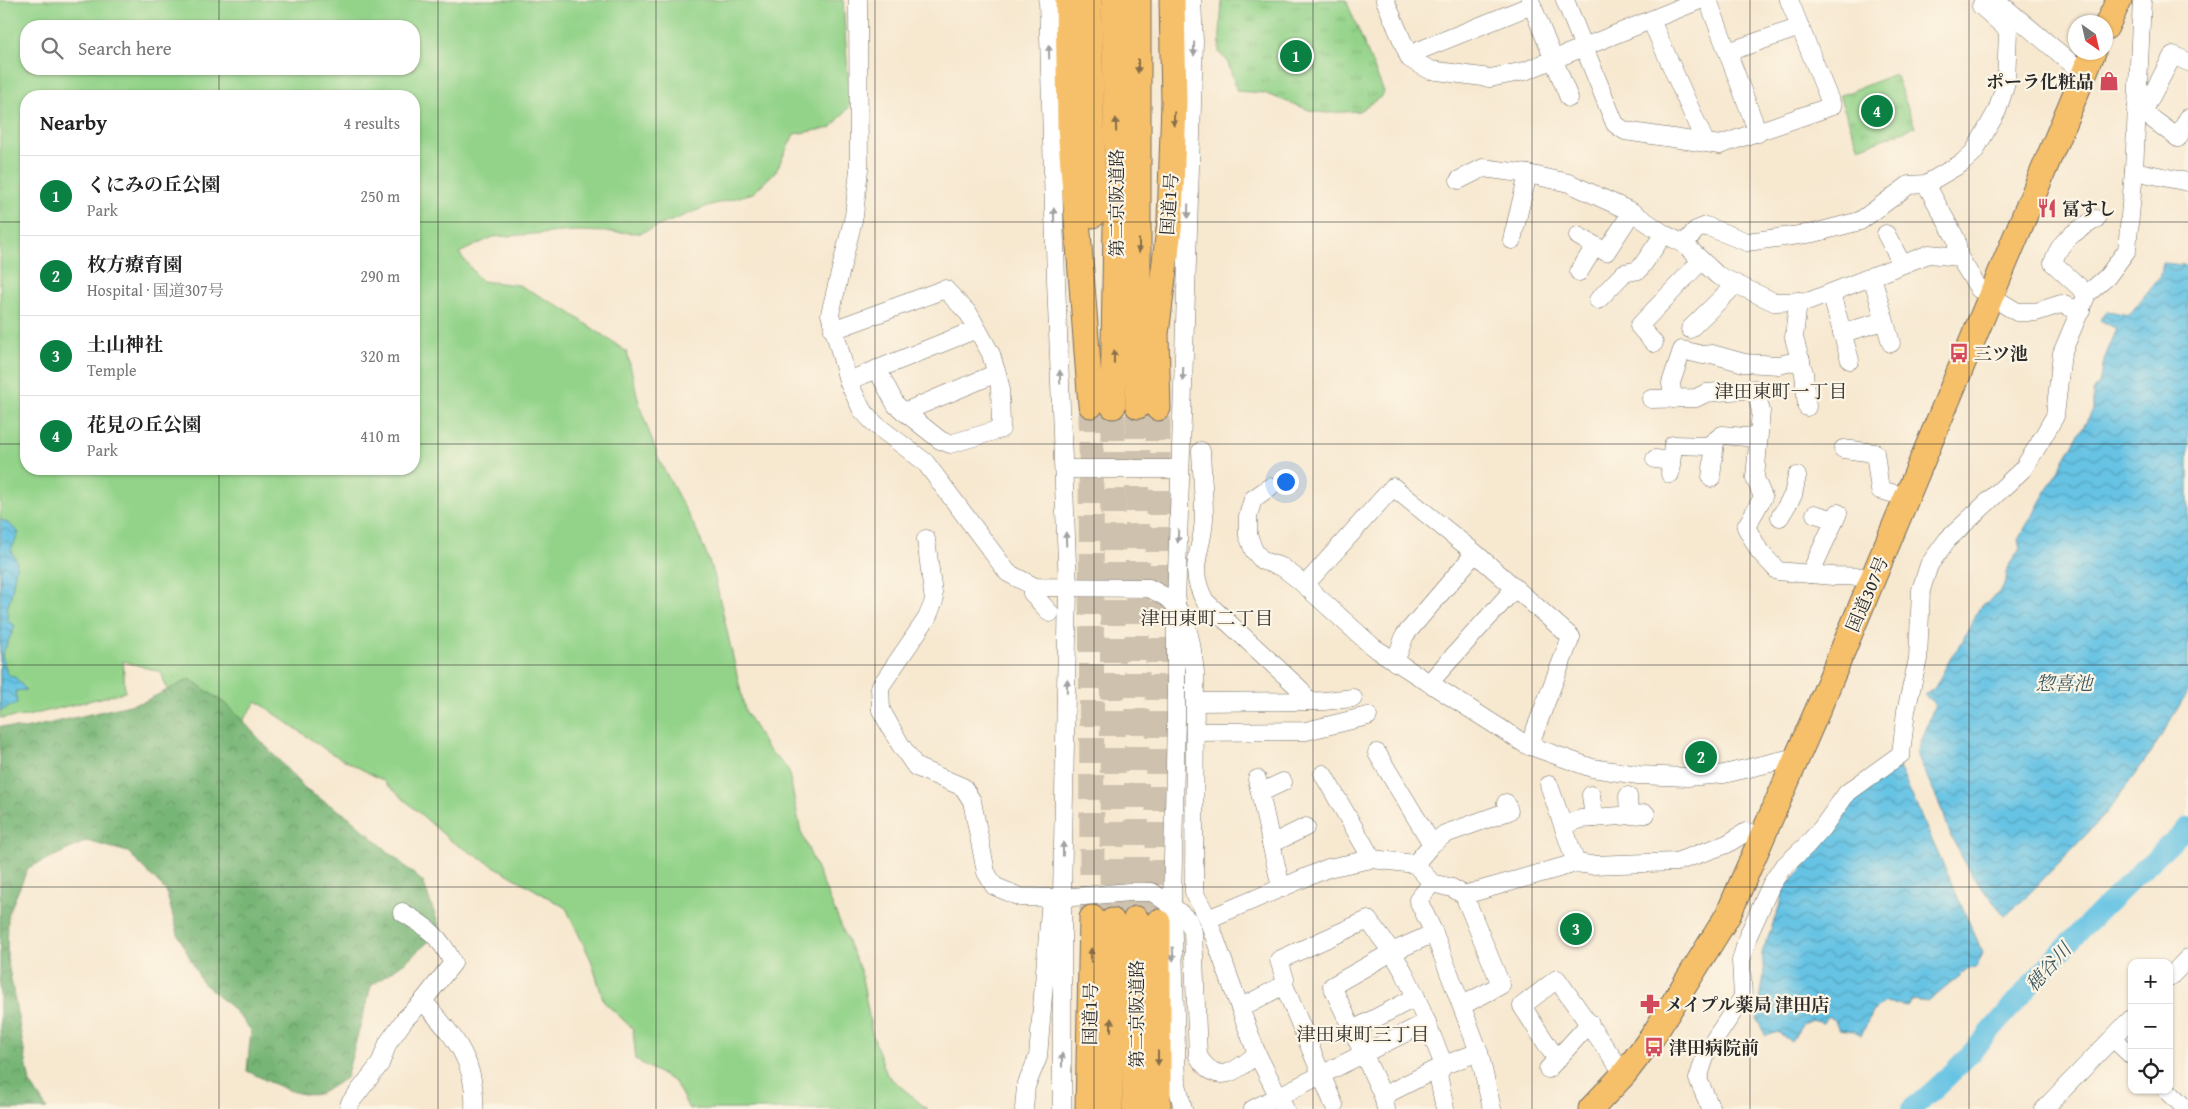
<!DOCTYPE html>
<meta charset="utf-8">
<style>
:root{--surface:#fff;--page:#f6f6f6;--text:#222;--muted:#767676;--line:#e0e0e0;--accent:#0b8043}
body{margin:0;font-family:"Gentium Book Plus","Noto Serif JP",serif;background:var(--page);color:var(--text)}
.controls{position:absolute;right:15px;bottom:15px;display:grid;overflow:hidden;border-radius:10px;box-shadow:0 1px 4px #0004}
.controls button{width:45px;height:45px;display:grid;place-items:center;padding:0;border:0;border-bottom:1px solid var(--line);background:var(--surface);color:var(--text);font:25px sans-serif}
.compass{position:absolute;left:2068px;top:15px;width:45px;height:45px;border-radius:50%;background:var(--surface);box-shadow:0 1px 4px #0004;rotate:146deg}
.you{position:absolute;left:1285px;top:481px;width:18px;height:18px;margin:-12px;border:4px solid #fff;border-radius:50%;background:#1a73e8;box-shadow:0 0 0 8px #1a73e833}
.badge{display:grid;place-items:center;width:32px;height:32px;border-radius:50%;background:var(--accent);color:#fff;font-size:16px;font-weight:700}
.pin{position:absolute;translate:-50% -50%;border:2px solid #fff;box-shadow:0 1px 5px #0006}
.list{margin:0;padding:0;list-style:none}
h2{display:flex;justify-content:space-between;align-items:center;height:65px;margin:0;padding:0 20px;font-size:21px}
h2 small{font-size:16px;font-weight:400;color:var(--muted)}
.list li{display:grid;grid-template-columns:32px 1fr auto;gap:15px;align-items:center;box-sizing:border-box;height:80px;padding:0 20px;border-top:1px solid var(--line)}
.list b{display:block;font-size:19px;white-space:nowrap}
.list p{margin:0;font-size:16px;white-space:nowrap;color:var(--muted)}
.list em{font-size:16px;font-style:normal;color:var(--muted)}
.icon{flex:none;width:28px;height:28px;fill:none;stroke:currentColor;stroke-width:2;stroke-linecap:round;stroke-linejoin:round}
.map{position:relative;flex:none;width:2188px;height:1109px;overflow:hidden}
.search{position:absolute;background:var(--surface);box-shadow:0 1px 4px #0004;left:20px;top:20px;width:400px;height:55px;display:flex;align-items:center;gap:12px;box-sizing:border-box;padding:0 18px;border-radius:20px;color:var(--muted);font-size:19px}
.panel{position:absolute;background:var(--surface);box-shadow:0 1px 4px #0004;left:20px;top:90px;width:400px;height:385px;border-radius:20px}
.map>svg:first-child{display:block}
.grass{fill:#93d389;stroke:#5f7f5a;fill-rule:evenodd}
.forest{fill:url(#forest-crowns);stroke:#507050}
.park{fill:url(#park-tufts);stroke:#5f7f5a}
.water{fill:url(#water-waves);stroke:#487788}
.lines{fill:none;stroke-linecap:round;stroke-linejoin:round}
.river{stroke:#66c3e4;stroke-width:20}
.highway-tunnel{stroke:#cec2af;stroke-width:25;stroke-dasharray:25 12;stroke-linecap:butt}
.minor-casing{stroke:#726d65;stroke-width:19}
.highway-casing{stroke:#726d65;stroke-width:27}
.minor{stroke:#fff;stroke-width:18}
.highway{stroke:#f6c06b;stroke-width:25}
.oneway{fill:#a0a0a0}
.oneway2{fill:#866e48}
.grid{fill:none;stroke:#2b2b2b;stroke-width:1;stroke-opacity:0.55}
.labels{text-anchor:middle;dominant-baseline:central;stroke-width:4.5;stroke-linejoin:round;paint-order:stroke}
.poi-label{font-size:18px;font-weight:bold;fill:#2b2b2b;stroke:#fcf5e5;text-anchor:start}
.street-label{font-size:18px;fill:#2b2b2b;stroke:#fcf5e5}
.neighbourhood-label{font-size:19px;fill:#2b2b2b;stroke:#fcf5e5}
.water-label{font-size:19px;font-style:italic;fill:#3d5962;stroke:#fcf5e5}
</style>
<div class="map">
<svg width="2188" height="1109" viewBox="0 0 2188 1109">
<defs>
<pattern id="forest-crowns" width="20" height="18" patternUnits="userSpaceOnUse" patternTransform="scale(1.25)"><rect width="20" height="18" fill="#76b575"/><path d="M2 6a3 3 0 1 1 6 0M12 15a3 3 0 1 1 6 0" fill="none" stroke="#619360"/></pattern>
<pattern id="park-tufts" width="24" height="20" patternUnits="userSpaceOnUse" patternTransform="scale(1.25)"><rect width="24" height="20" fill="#93d389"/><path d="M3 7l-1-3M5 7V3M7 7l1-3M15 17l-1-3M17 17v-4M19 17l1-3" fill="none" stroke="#7fb576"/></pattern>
<pattern id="water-waves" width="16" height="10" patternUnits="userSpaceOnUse" patternTransform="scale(1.25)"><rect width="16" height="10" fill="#66c3e4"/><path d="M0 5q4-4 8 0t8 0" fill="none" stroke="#549fb9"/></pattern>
</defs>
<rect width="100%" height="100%" fill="#fcf5e5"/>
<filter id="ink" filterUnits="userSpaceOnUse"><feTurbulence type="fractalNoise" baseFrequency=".02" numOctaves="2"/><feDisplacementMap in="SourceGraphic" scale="10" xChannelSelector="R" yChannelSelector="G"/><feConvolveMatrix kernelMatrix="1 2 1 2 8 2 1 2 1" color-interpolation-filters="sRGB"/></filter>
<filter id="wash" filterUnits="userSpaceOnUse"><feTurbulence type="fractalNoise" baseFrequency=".0096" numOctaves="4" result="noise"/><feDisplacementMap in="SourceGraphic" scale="20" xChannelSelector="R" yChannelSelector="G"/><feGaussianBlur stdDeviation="1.12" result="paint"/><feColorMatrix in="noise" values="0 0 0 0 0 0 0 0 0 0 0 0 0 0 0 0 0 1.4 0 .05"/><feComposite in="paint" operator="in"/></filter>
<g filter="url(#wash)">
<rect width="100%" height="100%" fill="#f7e8d0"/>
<path class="grass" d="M0,0H843L850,106L831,128L794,134L776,171L753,193L708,206L641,233L576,231L493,237L459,253L481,281L519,285L566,310L627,352L640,407L660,462L698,533L714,574L745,710L766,747L788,769L801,832L861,972L872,1033L887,1075L927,1109H689L675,1082L636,1060L633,1029L604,1002L591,960L566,908L451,841L382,780L329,752L257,701L224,747L195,771L161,672L123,661L125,692L27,716L0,718ZM26,26H414V69H26ZM26,96H414V469H26Z"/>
<path class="forest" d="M190,679L230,707L306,790L349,817L423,882L441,931L405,962L371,986L346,1078C338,1082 327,1091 318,1094C298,1099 265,1079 247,1071L251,1030L230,1006L202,982L178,934L166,891L128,852L87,841L28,868L8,915L7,958L30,1083L47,1109H0V726L25,729L143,702Z"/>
<g class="park">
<path d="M1222,0H1346L1384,92L1382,96L1359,111L1327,113L1312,111L1264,93L1237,91L1227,60L1219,53Z"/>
<path d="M1895,74L1915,127L1859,148L1839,96Z"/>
</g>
<g class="water">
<path d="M2163,263L2183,265L2188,269V691L2152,751L2105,815L2022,901L2005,916L1973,877L1951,837L1944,815L1917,754L1935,704L1924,695L1934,689L1953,654L1960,646L1981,605L1993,599L2006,583L2007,568L2020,549L2018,540L2093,410V392L2099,383L2105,357L2117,329L2100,320L2108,311L2129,315L2161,275Z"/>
<path d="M0,519L9,524L19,533L11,550L17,562L11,596L7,609L8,621L15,626L2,655L7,674L16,678L26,690L15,691L17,703L0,711Z"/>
<path d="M1899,767L1983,953L1977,966L1967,970L1928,1002L1911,1000L1907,1006L1885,1002L1872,1012L1861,1036L1854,1031L1839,1029L1834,1020L1827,1016L1823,1023L1812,1020L1802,1025L1791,1042L1778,1032L1766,1036L1757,1020L1764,975L1762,953L1782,899V884L1791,881L1823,846L1832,825L1858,795Z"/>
</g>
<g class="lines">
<path class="river" d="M1911,1109C1965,1067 2004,1013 2050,963C2094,915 2140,871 2188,827"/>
</g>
</g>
<g filter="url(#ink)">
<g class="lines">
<g class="highway-tunnel">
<path d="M1091,405L1092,918"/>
<path d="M1136,919L1138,406"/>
<path d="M1112,921L1113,406"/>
<path d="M1158,922V408"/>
</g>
<defs>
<g id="minor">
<path d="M858,0L859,169L854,216L830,314L848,381L862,410L876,425L925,462L1008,573L1035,587L1149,588C1158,593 1169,597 1175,605C1190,624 1192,649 1195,672L1194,892L1208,919L1240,1008"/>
<path d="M1048,0L1056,280L1068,588L1062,898V1109"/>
<path d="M1385,0L1410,59L1430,70L1490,78L1525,71L1700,0"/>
<path d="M1530,0L1569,98"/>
<path d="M1565,0L1615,124L1625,131L1720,145L1832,106L1789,0"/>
<path d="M1708,0L1758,133"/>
<path d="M1996,0L2083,73"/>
<path d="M1651,20L1705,142"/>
<path d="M1728,52L1800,27"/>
<path d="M1408,55L1532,5"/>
<path d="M2136,111L2143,112L2178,138L2188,118"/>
<path d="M2143,112L2173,55L2188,62"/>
<path d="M2134,171L2188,182"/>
<path d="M1459,180L1483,168L1528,174L1569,183L1632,212L1664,234L1684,244L1717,275L1774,302L1810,301L1929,254L1959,257"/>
<path d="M1926,184L1956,239L1959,257L1979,289L2017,312H2036L2061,304L2081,311"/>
<path d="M1886,234L1902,264"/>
<path d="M1578,236L1606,252L1632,212"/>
<path d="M1512,240L1528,174"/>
<path d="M1684,244L1696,230L1706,226L1747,242L1814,233L1860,221L1909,185L1926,184L1962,163L1974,152L1997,111L2006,83L2008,30L1981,6L1985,0"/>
<path d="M1579,272L1595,246"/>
<path d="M1872,276L1891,343"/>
<path d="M1831,293L1850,360"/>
<path d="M2087,294L2053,263C2060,239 2076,231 2096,219"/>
<path d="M1598,300L1624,273L1639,270L1664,234"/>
<path d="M1798,301L1794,338L1804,373L1807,407"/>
<path d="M1690,329L1736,284"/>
<path d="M833,330L945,289L969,314L991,354L1000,385L1001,429L950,444L940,440L896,405L877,369"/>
<path d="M1842,333L1884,321"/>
<path d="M1654,343L1639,326L1701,261"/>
<path d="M848,381L977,329"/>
<path d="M1651,399L1696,398L1706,393L1755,389L1761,411L1755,478L1763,497L1746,527L1760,552L1778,571L1833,576L1874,577"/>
<path d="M1673,399L1671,383L1682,350L1703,355L1712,354L1744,363L1779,365L1801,360"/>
<path d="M904,412L997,373"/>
<path d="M1843,449L1875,453L1880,490L1907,497"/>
<path d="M1201,451C1202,473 1204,495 1204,518C1203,552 1186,566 1205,601L1301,690L1307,701"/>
<path d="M1655,459L1671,461"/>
<path d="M1064,469H1180"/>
<path d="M1670,474L1673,445L1708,446L1722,435L1758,438"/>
<path d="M1711,478L1715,441"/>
<path d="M1270,487L1253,499L1248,516V535L1254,551L1263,561L1282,567L1299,580L1373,647L1525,744L1592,768L1638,775L1687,777L1724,774L1796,757"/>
<path d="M1815,514L1835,520"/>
<path d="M1780,517L1793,495L1797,476"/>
<path d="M926,539L934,601L927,618L880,687L881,710L900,744L916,767L963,787L972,801L986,872L994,886L1020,897L1062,898L1129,892H1152L1172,906L1188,920L1193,932L1198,1056C1217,1087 1235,1072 1257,1054"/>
<path d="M1810,574L1838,513"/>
<path d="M1305,585L1393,487L1475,553L1571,637L1529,746"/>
<path d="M1035,587L1032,593L1050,613"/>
<path d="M1395,662L1405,635L1475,553"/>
<path d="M1429,683L1515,588"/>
<path d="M1195,702L1324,701L1353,698"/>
<path d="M1195,732L1306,731L1368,716"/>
<path d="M1377,753L1432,844"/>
<path d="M1323,774L1372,859"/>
<path d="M1257,779L1281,888"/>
<path d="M1549,785L1576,863"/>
<path d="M1260,793L1283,782"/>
<path d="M1591,795L1594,818"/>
<path d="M1628,796L1629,815"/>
<path d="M1563,825L1581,819L1646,814"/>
<path d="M1271,844L1306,827"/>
<path d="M1415,864L1432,844L1445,834L1509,811L1506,803"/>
<path d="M1432,883L1418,900L1434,933L1479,1052L1492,1109"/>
<path d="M1208,919L1328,868L1372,859L1415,864L1432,883L1452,888L1464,895L1576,863L1591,865L1676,862L1727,844L1746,832L1762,836"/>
<path d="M2169,978L2188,958"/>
<path d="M1284,985L1240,1008L1257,1054L1285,1109"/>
<path d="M423,1001C453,1036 477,1060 474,1109"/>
<path d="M1463,1005L1501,985L1464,895"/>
<path d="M1353,1030L1416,997"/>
<path d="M2113,1038L2132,1056"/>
<path d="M1557,1060L1522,1006L1557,979L1624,1074"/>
<path d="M1548,1069L1590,1023"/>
<path d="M2167,1090L2186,1109"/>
<path d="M1383,1096L1444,1065L1479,1052"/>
<path d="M1334,1105L1284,985L1285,979L1279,960L1368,920L1392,952L1405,974L1416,997L1444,1065L1438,1074L1445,1109"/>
<path d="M348,1109L350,1103L380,1064L388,1043L405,1019L423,1001L453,963C440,936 427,927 402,912"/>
<path d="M1024,1109L1026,1086L1038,1057L1051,898"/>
<path d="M1183,1109L1177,1084L1172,906L1176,718V605L1194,42L1192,0"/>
<path d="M1253,1109L1427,1022"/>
<path d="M1386,1109L1383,1096L1332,986L1392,952L1434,933"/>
<path d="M1711,1109L1698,1079L1707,1051L1743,997L1741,961L1748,936L1771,885L1782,868L1806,846L1822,828L1847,793L1901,754L1906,711L1918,659L1921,590L1929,565L1947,540L2023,469L2039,444L2055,416L2062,353L2087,294L2107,277L2127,250L2134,171L2142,0"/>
<path d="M2044,1109L2132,1018"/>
</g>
<g id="highway">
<path d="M1068,0L1070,126L1091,405"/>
<path d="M1089,0L1093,215"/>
<path d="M1138,0V406"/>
<path d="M2106,27L2119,0"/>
<path d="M1113,406L1117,165L1114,0"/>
<path d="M1158,408L1156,334L1170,221L1174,102L1172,0"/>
<path d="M1158,922V1109"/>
<path d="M1088,1109L1092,918"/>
<path d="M1110,1109L1112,921"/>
<path d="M1135,1109L1136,919"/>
<path d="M1591,1109L1624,1074L1653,1036L1728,915L1819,707L2093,52"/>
</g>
</defs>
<use href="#minor" class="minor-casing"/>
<use href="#highway" class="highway-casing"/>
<use href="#minor" class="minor"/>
<use href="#highway" class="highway"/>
</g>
<defs><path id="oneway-solid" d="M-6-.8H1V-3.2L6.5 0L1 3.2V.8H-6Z" transform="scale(1.25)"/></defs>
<g class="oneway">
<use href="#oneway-solid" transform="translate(1194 49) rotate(91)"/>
<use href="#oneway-solid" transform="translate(1049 52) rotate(-92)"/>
<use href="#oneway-solid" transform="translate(1188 211) rotate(92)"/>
<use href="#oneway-solid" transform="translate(1054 215) rotate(-92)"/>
<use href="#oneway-solid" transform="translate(1183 374) rotate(92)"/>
<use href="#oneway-solid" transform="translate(1060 377) rotate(-92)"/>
<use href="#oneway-solid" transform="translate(1178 536) rotate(92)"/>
<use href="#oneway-solid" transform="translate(1066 539) rotate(-92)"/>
<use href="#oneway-solid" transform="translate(1067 686) rotate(-89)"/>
<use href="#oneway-solid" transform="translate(1063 849) rotate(-89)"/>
<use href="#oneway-solid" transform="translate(1173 954) rotate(88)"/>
<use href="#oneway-solid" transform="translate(1062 1060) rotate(-90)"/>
</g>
<g class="oneway2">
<use href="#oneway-solid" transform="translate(1138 66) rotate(90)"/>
<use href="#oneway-solid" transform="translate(1174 119) rotate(92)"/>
<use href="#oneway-solid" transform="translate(1116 125) rotate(-91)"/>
<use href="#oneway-solid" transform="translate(1139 246) rotate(90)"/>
<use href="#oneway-solid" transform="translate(1114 357) rotate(-89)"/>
<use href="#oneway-solid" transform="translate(1091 955) rotate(-89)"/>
<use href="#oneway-solid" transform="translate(1111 1025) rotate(-90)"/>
<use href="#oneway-solid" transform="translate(1158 1058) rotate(90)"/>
</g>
</g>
<path class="grid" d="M219,0V26M438,0V1109M656,0V1109M875,0V1109M1094,0V1109M1313,0V1109M1532,0V1109M1750,0V1109M1969,0V1109M219,69V96M0,222H26M414,222H2188M0,444H26M414,444H2188M219,469V1109M0,665H2188M0,887H2188"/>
<defs>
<symbol id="shop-bare" viewBox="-9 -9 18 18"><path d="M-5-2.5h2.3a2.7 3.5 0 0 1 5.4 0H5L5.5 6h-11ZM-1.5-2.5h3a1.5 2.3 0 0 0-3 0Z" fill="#d1495b" stroke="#fcf5e5" stroke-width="2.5" paint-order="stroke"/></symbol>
<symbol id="restaurant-bare" viewBox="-9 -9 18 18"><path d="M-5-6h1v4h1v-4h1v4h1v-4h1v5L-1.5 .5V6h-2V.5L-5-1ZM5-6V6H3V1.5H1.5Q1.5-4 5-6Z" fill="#d1495b" stroke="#fcf5e5" stroke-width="2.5" paint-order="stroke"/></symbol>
<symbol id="bus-bare" viewBox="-9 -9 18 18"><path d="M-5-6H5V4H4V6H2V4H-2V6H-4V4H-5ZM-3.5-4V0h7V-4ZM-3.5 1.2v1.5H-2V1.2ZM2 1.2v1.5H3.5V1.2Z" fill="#d1495b" stroke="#fcf5e5" stroke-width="2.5" paint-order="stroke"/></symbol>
<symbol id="pharmacy-bare" viewBox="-9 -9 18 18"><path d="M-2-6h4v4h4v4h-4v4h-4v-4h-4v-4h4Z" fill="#d1495b" stroke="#fcf5e5" stroke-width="2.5" paint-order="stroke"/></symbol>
</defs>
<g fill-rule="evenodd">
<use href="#shop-bare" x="2095" y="67" width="28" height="28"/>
<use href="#restaurant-bare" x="2033" y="194" width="28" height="28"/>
<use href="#bus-bare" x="1945" y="339" width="28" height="28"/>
<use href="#pharmacy-bare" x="1636" y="990" width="28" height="28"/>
<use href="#bus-bare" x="1640" y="1033" width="28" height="28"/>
</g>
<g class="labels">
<g class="poi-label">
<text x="2094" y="81" text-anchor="end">ポーラ化粧品</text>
<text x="2062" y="208">冨すし</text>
<text x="1974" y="353">三ツ池</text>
<text x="1665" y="1004">メイプル薬局 津田店</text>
<text x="1669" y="1047">津田病院前</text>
</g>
<g class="street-label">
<text transform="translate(1116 203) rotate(-90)">第二京阪道路</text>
<text transform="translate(1169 204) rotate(-86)">国道1号</text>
<text transform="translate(1867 594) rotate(-67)">国道307号</text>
<text transform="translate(1090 1014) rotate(-89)">国道1号</text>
<text transform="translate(1136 1014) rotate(-90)">第二京阪道路</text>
</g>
<g class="neighbourhood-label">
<text x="1781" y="391">津田東町一丁目</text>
<text x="1207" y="618">津田東町二丁目</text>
<text x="1363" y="1034">津田東町三丁目</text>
</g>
<g class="water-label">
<text x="2064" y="683">惣喜池</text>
<text transform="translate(2048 967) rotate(-48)">穂谷川</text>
</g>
</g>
</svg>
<div class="controls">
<button>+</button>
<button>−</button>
<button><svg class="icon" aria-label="locate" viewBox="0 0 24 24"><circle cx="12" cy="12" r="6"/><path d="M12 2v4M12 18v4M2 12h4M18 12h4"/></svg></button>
</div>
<svg class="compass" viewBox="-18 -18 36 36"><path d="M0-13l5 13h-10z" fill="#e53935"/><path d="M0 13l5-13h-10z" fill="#767676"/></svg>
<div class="you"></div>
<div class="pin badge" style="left:1296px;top:56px">1</div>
<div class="pin badge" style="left:1701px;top:757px">2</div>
<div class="pin badge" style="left:1576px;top:929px">3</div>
<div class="pin badge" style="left:1877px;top:111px">4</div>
<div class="search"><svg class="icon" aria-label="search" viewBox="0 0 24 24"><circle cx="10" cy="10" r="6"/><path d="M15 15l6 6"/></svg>Search here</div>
<section class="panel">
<h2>Nearby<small>4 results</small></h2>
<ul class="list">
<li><span class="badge">1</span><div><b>くにみの丘公園</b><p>Park</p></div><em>250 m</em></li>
<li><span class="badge">2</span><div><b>枚方療育園</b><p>Hospital · 国道307号</p></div><em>290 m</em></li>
<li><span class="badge">3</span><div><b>土山神社</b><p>Temple</p></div><em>320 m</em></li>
<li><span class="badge">4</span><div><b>花見の丘公園</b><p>Park</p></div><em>410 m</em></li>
</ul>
</section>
</div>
